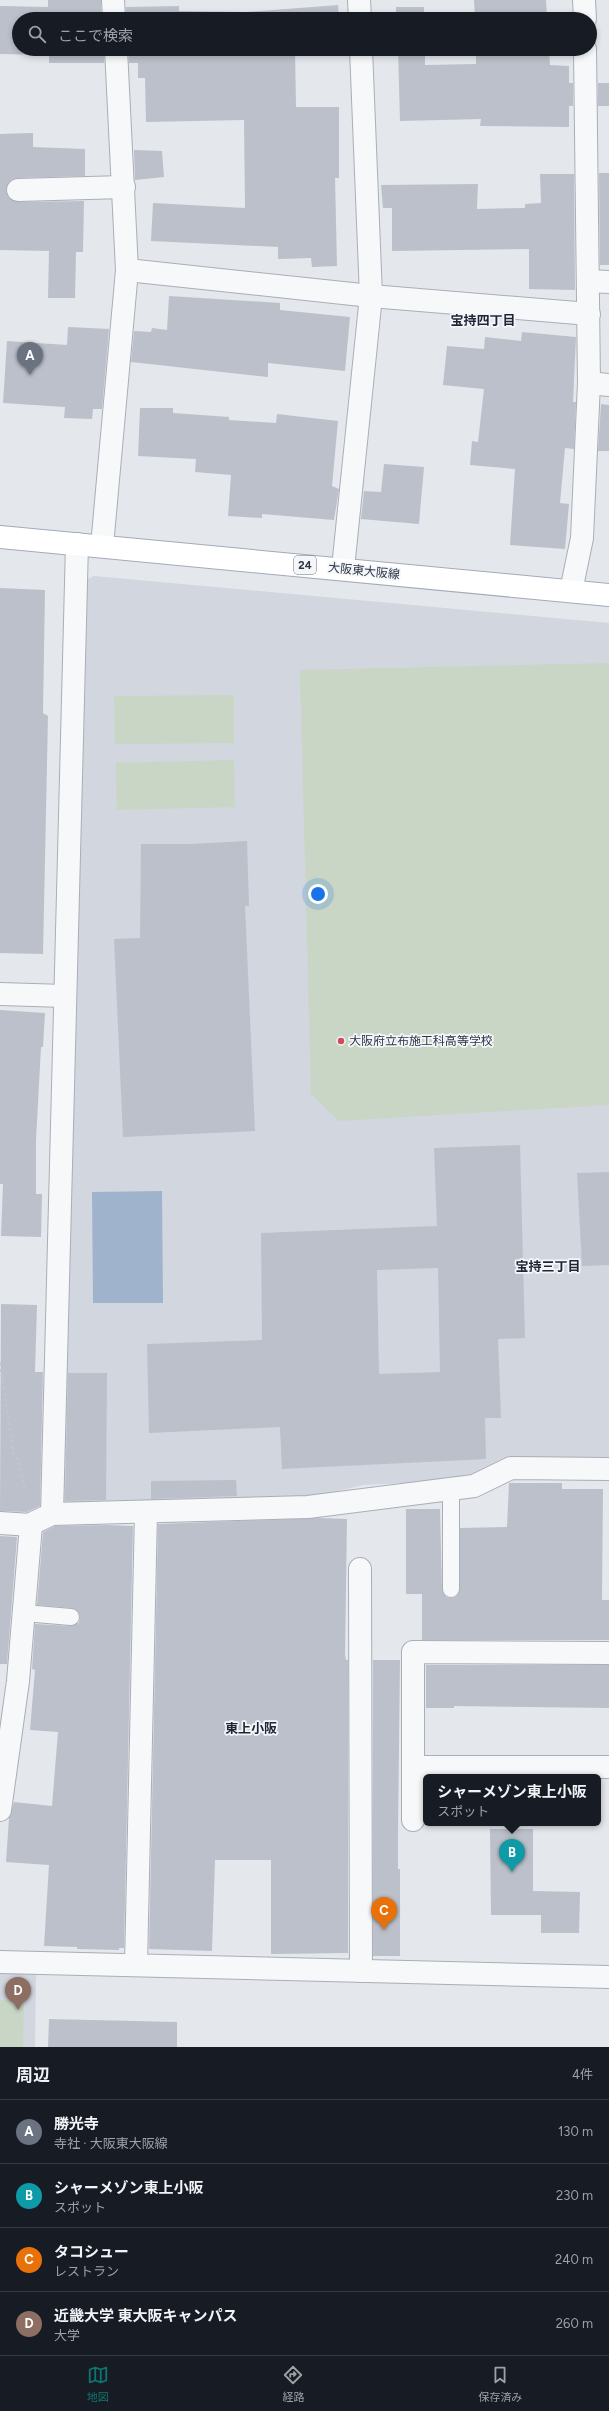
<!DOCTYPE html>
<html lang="ja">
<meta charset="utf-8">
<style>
:root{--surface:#171b24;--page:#242831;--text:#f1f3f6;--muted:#9ea1a6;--line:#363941;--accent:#0f766e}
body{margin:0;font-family:Figtree,"Noto Sans JP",sans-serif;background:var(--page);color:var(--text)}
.you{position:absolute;left:318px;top:894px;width:14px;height:14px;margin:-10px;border:3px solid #fff;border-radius:50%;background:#1a73e8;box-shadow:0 0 0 6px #1a73e833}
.badge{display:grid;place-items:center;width:26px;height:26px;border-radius:50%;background:var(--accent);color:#fff;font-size:13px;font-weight:700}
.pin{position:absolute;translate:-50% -33px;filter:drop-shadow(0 1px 2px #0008)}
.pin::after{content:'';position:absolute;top:21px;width:14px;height:12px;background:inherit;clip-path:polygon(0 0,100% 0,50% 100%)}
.popup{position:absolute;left:423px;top:1774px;width:178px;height:52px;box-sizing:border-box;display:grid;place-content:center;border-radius:6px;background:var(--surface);filter:drop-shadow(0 1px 3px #0005);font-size:13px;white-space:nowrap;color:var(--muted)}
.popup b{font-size:15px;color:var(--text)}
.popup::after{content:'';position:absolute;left:50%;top:100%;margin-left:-8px;border:8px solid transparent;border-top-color:var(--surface)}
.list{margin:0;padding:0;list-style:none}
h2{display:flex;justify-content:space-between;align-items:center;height:52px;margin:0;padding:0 16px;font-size:17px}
h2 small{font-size:13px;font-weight:400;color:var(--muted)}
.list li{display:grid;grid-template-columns:26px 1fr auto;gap:12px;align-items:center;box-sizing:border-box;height:64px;padding:0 16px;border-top:1px solid var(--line)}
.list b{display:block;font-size:15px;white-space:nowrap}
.list p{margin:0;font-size:13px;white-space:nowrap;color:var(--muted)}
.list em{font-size:13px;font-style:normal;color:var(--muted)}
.icon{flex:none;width:22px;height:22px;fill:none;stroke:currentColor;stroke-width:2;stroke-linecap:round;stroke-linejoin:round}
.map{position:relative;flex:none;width:609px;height:2047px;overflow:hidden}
.search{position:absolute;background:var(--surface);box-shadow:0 2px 6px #0003;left:12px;right:12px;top:12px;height:44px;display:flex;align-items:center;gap:10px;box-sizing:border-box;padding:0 14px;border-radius:22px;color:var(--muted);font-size:15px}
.sheet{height:308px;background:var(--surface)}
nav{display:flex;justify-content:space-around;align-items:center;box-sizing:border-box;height:56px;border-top:1px solid var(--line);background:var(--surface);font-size:11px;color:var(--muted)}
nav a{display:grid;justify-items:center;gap:2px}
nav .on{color:var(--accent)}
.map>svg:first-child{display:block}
.built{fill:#d2d6de}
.green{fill:#c9d6c5}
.water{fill:#9fb4cc}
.building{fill:#bbc0ca;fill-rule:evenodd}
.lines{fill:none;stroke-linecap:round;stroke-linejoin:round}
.service-casing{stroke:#a9aeb7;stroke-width:18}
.minor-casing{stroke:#a9aeb7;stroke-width:24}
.primary-casing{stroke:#a3abb8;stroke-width:24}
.path{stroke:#c2c5cb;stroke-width:2.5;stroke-dasharray:3 3;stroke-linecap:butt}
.service{stroke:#f7f8fa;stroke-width:16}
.minor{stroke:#f7f8fa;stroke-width:22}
.primary{stroke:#fff;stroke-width:22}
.poi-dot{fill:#d1495b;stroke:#f4f6f9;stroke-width:1.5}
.labels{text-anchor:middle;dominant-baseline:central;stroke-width:3.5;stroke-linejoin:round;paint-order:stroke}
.shield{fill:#f4f6f9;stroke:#676e7b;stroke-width:1}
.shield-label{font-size:11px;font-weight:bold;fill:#2b3445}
.street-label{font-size:12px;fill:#2b3445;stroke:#f4f6f9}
.poi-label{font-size:12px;fill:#2b3445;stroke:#f4f6f9;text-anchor:start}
.neighbourhood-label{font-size:13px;font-weight:bold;fill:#1d2536;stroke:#f4f6f9}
</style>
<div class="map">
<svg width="609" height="2047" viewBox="0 0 609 2047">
<rect width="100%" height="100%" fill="#e4e7ec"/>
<g class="built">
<path d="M94,576L609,623V1460L504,1459L464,1480L363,1485L304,1499L60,1505L84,581Z"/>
<path d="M0,1971L36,1973L35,2047H0Z"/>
</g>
<g class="green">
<path d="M609,663V1105L339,1121L311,1094L300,670Z"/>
<path d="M234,695V743L115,744L114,696Z"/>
<path d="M234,760L235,807L117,810L116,763Z"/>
<path d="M0,2000H24L23,2047H0Z"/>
</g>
<path class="water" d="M162,1191L163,1303H93L92,1192Z"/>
<g class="building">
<path d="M48,0H101V19H19V49H104V63H49V55L0,54V6L48,7Z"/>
<path d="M474,0H546L547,19H475Z"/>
<path d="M338,5L339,19H126V7L179,6V11L247,12Z"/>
<rect x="396" y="7" width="28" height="12"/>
<path d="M129,49H336L295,51L296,107H339V178H335L337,266L312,267L311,258L278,259V247L151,241L153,203L245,208L244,120L146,122L145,78H138V63H129Z"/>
<path d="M398,49H425V65L476,64V49H549L550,65L569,66V83H573V106H569V127L480,126L481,119L400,121Z"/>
<rect x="598" y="83" width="11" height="23"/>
<path d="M33,133V147L85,149V176L17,178L11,180L6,190L8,197L18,202L84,201L83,252H76L75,298H48L49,251L0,250V134Z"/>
<path d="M134,150L162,151L164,177L135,180Z"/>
<path d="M599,173H609V265H600Z"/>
<path d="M540,174H574L575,290L529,289V249L392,251V208H383L381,185L478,184L477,209L525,208V204L541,203Z"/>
<path d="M169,296L280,303V310L350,317L345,371L268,363V377L131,362L134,331L151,332L152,328L167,330Z"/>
<path d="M68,327L109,329L102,409H93L92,419L64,418L65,407L3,403L7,341L67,345Z"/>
<path d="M522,332L576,337L573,402H576L574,449L565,448L560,503L569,504L565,549L510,545L515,469L470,465L472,441L478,442L484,389L443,385L447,346L484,349L485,337L521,341Z"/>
<path d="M601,404L609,405V451H598Z"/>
<path d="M140,408H173V413L229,417V420L276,423L277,414L338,421L332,486L339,489L334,520L262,514V518L228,516L231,475L195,472L196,459L138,456Z"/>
<path d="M384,464L424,467L419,524L361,519L364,491L381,492Z"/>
<path d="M0,588L45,590L43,713L48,716L43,954L0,953Z"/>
<path d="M247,841L249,906H245L255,1131L123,1137L114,939L140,938L141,844H192Z"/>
<path d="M0,1010L45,1013L43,1047H41L36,1140V1194H42L41,1237L1,1236L3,1184H0Z"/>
<path d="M520,1145L525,1338L498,1339L501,1418H485L486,1459L282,1469L280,1427L149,1433L147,1344L262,1340L261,1233L437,1226L434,1148ZM438,1268L440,1372L379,1374L377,1270Z"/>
<path d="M609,1172V1265L582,1266L577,1173Z"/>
<path d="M1,1304L37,1305L35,1372H43L40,1506L27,1512L0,1511Z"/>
<path d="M68,1373H107L106,1500L65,1501Z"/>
<path d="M236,1480L237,1496L151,1499V1481Z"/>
<path d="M509,1483H562V1489H603L602,1600H609V1640H422V1594H406V1509H440L442,1589L446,1597L451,1598L456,1597L460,1589V1528L507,1527Z"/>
<path d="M319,1518L347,1519L345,1655L346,1660H348V1953L271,1954V1860H215L212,1951L149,1949L158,1524Z"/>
<path d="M106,1525L133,1526L124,1948H119V1950L77,1949V1947L44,1946L49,1865L6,1862L9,1818L14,1802L52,1806L58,1732L30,1730L35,1670L32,1669L35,1624L71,1626L79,1623L80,1618L79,1613L72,1608L37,1605L43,1532L55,1526Z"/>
<path d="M0,1536L17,1537L7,1664H0Z"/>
<path d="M373,1660H400L398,1832V1869H400V1956H373Z"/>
<path d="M426,1665H609V1708L454,1706V1708H426Z"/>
<path d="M490,1829H533V1891L580,1892L579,1933H541V1915H491Z"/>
<path d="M49,2019L177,2022V2047H48Z"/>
</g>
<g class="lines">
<defs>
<g id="service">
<path d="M451,1589V1489"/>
<path d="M24,1613L71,1617"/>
</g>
<g id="minor">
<path d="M113,0L114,19"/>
<path d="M359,0L360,19"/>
<path d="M584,0L585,19"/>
<path d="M18,190L124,187"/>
<path d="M127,270L371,296L589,314"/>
<path d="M589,281L609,282"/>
<path d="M589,383L609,385"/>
<path d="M102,546L127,270L116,49"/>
<path d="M343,568L371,296L361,49"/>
<path d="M571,591L582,538L589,383L585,49"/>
<path d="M0,994L65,996"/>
<path d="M52,1514L77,544"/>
<path d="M0,1523L31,1525"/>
<path d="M360,1569L361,1971"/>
<path d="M413,1767H609"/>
<path d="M0,1810L18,1681L31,1525L33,1523L52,1514L308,1507L474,1486L511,1468L609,1469"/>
<path d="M413,1820V1652L609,1653"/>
<path d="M0,1962L609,1977"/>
<path d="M136,1965L146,1512"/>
</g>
<path id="primary" d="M0,537L609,595"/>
</defs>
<use href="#service" class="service-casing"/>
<use href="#minor" class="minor-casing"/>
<use href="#primary" class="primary-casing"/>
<path class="path" d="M0,1363L14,1456L18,1460L25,1489"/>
<use href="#service" class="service"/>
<use href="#minor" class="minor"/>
<use href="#primary" class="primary"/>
</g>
<circle class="poi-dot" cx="341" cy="1041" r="4"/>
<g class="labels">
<rect class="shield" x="294" y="556" width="22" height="18" rx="3"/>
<g class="shield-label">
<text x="305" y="565">24</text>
</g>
<g class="street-label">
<text transform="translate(364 571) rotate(6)">大阪東大阪線</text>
</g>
<g class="poi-label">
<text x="349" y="1041">大阪府立布施工科高等学校</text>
</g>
<g class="neighbourhood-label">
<text x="483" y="320">宝持四丁目</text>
<text x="548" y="1266">宝持三丁目</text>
<text x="251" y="1728">東上小阪</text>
</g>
</g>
</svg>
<div class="you"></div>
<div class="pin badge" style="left:30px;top:375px;background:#6b7280">A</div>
<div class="pin badge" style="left:512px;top:1872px;background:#0f9aa8">B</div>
<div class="popup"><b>シャーメゾン東上小阪</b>スポット</div>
<div class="pin badge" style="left:384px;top:1930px;background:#e8710a">C</div>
<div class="pin badge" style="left:18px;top:2010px;background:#8d6e63">D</div>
<div class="search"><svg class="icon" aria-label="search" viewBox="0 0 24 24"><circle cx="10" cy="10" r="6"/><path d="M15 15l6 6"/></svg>ここで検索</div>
</div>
<section class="sheet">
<h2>周辺<small>4件</small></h2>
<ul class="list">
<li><span class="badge" style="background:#6b7280">A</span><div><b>勝光寺</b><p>寺社 · 大阪東大阪線</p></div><em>130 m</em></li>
<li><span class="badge" style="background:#0f9aa8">B</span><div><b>シャーメゾン東上小阪</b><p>スポット</p></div><em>230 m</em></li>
<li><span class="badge" style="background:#e8710a">C</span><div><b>タコシュー</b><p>レストラン</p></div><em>240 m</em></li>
<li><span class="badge" style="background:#8d6e63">D</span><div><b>近畿大学 東大阪キャンパス</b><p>大学</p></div><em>260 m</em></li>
</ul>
</section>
<nav>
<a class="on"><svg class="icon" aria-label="map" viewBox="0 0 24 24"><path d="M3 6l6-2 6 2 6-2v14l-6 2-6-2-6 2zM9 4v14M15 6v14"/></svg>地図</a>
<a><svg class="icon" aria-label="directions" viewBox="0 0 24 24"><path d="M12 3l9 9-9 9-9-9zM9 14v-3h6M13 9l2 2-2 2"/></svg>経路</a>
<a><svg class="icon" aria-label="saved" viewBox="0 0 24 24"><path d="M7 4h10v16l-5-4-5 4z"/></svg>保存済み</a>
</nav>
